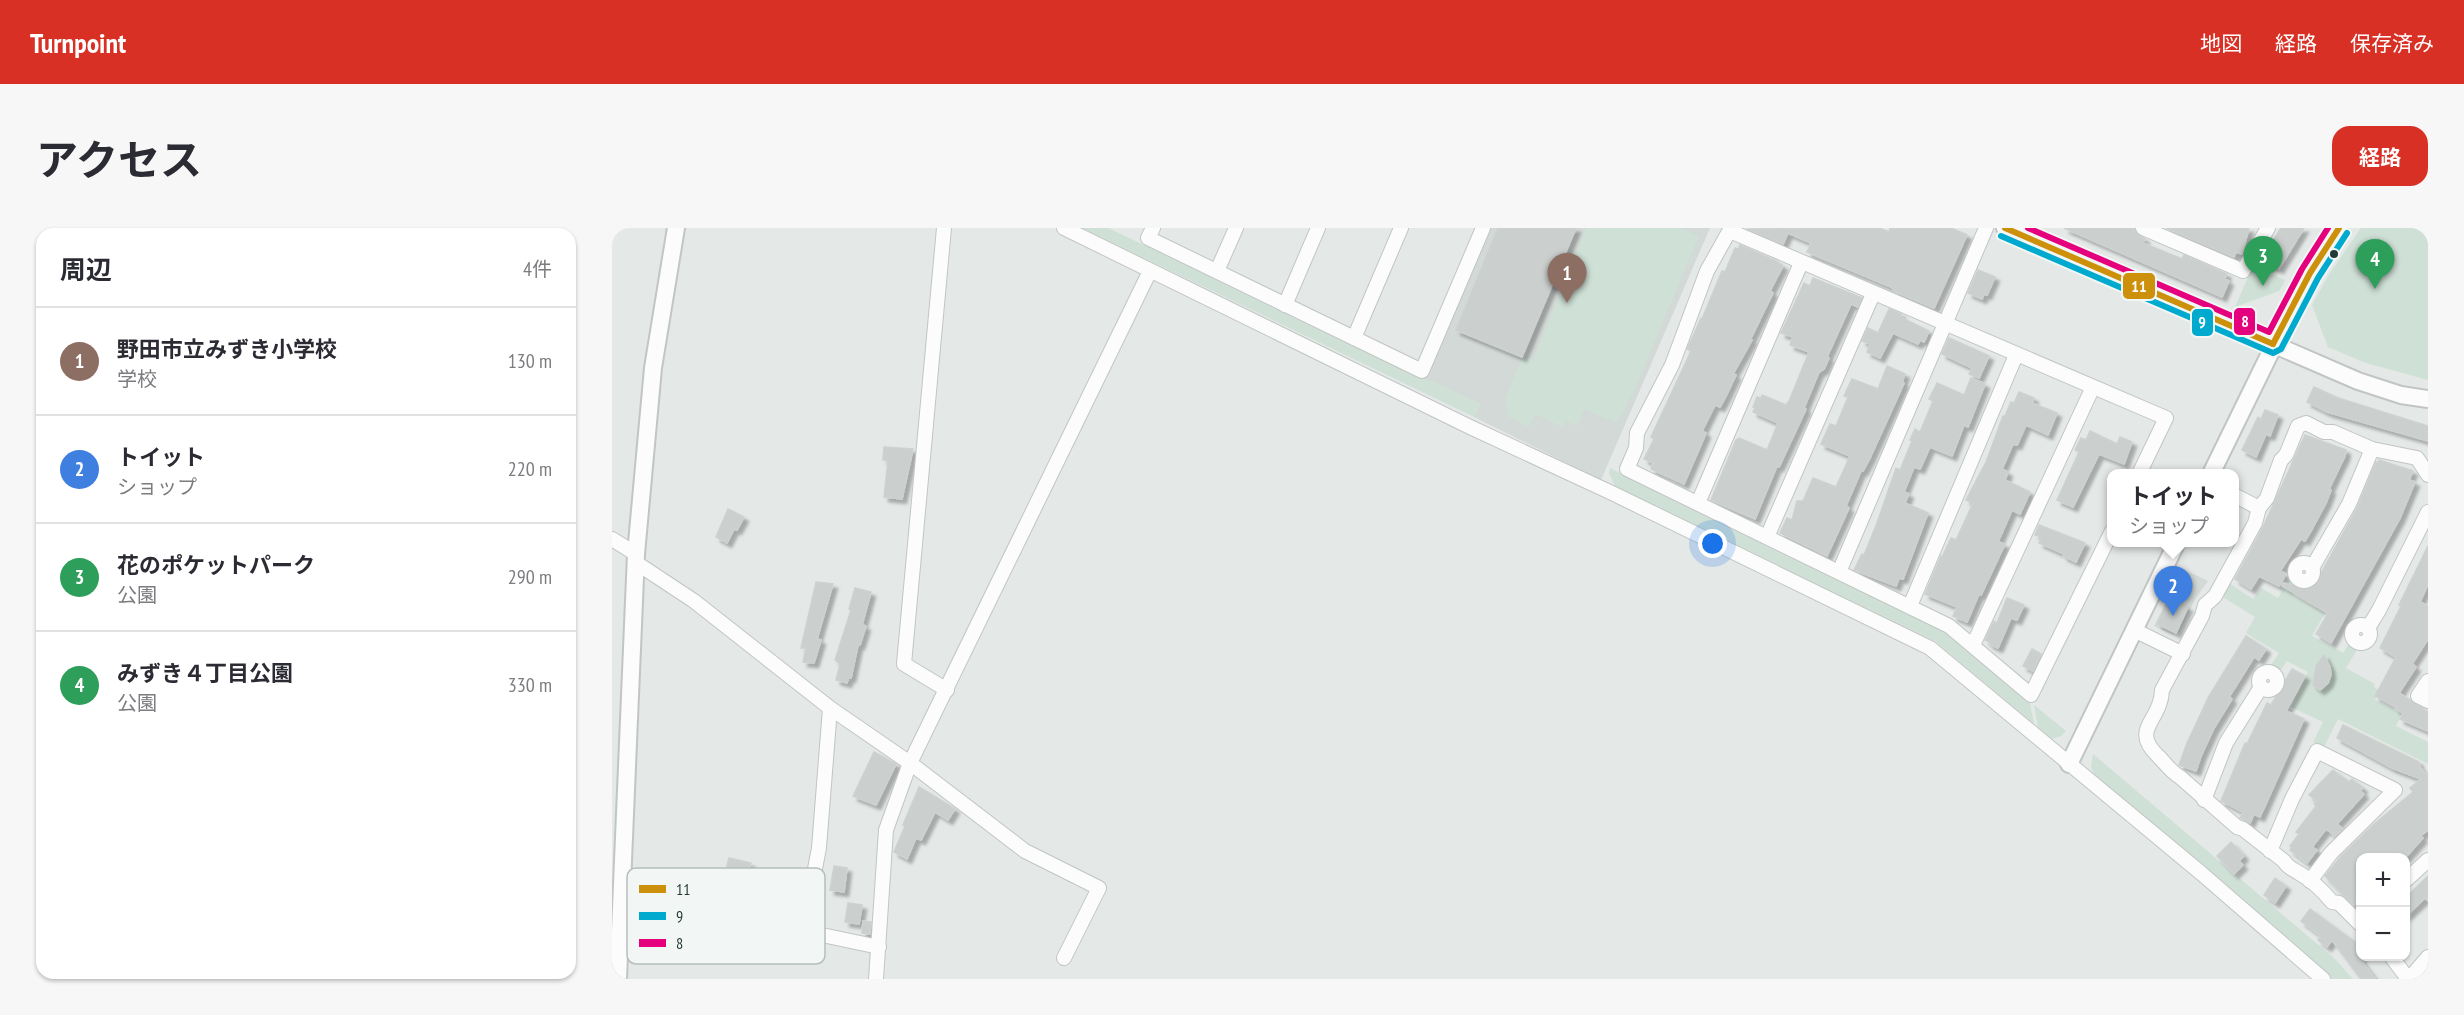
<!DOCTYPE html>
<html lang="ja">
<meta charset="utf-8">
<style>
:root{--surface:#fff;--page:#f7f7f7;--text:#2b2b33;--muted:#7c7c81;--line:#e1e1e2;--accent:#d93025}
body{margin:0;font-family:"PT Sans Narrow","Noto Sans JP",sans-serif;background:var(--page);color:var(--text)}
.controls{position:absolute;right:18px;bottom:18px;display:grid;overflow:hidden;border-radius:12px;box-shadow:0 2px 4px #0004}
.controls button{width:54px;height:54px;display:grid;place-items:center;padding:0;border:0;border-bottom:2px solid var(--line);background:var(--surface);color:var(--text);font:30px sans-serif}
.you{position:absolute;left:1101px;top:316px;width:21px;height:21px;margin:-15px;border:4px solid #fff;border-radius:50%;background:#1a73e8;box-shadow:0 0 0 9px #1a73e833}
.badge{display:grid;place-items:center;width:39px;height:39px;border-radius:50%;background:var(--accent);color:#fff;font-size:20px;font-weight:700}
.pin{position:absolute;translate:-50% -50px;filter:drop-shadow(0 2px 3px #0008)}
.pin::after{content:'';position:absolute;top:32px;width:21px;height:18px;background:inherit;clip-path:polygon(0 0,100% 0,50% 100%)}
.popup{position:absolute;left:1495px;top:241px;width:132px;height:78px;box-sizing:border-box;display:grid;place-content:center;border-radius:12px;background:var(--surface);filter:drop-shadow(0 2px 4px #0005);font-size:20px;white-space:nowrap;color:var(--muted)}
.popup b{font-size:22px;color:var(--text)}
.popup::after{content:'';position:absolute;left:50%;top:100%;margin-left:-12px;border:12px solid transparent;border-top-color:var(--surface)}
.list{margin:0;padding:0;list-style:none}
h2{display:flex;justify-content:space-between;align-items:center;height:78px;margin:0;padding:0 24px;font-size:26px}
h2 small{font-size:20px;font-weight:400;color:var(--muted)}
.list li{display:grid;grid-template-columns:39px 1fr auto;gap:18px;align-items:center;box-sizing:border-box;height:108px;padding:0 24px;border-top:2px solid var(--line)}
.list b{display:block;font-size:22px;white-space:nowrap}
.list p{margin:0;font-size:20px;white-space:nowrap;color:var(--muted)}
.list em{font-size:20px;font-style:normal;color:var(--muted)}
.map{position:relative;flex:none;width:1816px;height:751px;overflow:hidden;border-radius:18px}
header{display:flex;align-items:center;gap:36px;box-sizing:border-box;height:84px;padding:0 30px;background:var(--accent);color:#fff}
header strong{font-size:28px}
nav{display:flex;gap:33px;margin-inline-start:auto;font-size:21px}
.intro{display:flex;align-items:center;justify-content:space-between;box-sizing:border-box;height:144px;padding:0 36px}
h1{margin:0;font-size:42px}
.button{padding:15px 27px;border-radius:18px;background:var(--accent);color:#fff;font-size:21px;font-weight:700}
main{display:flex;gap:36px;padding:0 36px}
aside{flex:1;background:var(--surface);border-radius:18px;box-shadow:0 2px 4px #0004}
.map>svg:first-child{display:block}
.built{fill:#d3d9d7}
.green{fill:#cfe0d6}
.building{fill:#cbd0ce;stroke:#cdd1d0;stroke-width:1.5;filter:url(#shadow)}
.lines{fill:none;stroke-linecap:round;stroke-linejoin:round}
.minor-casing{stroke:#c1c5c4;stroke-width:16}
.tertiary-casing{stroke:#c1c5c4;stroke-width:20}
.minor{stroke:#fbfcfb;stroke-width:14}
.tertiary{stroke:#fbfcfb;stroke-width:16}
.bus-1-casing{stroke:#f2f7f5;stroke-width:10}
.bus-2-casing{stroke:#f2f7f5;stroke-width:10}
.bus-3-casing{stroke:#f2f7f5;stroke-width:10}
.bus-1{stroke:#cd900b;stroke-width:6}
.bus-2{stroke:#00a9ce;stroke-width:6}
.bus-3{stroke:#e5007d;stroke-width:6}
.bus-dot{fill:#243936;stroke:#f2f7f5;stroke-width:2}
.key{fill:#f2f7f5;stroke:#b4bebc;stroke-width:1.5}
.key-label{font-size:16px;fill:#243936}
.line-badge{stroke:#f2f7f5;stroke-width:2}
.badge-label{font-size:16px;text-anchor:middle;font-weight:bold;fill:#fff}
</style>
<header>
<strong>Turnpoint</strong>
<nav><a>地図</a><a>経路</a><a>保存済み</a></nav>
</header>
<div class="intro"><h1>アクセス</h1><a class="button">経路</a></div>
<main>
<aside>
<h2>周辺<small>4件</small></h2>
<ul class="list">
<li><span class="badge" style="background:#8d6e63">1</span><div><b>野田市立みずき小学校</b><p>学校</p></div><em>130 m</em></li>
<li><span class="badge" style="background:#3f7fe0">2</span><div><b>トイット</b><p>ショップ</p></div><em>220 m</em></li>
<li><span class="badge" style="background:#2e9e5b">3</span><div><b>花のポケットパーク</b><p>公園</p></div><em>290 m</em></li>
<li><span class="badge" style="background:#2e9e5b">4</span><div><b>みずき４丁目公園</b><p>公園</p></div><em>330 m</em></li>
</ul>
</aside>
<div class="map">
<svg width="1816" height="751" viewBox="0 0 1816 751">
<defs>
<filter id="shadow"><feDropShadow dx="4.5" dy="4.5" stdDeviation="1.5" flood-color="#0004"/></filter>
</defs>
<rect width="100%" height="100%" fill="#e4e8e7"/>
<g class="built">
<path d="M876,0H1098L989,252L862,189L868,176L812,150Z"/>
<path d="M1571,341L1596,353L1583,371L1568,404L1561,407L1542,398Z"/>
</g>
<g class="green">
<path d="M470,0H496L868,176L862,189Z"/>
<path d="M974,0H1069L1087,8L1021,165L1005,195L972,181L965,198L954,193L951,199L923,186L917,199L895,188L896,179L893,171L911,129L921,132Z"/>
<path d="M1749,0H1816V152L1754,135L1716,119L1700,77L1718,45Z"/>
<path d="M1641,38L1673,52L1667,63L1623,79Z"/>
<path d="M998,240L1333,403L1418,475L1422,496L1323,413L1003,258L997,245Z"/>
<path d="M1679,350L1686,358L1681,368L1713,385L1700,408L1731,425L1738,414L1746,420L1734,440L1763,456L1762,459L1768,463L1763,472L1790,485L1784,498L1816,514V536L1726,491L1712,519L1701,514L1711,494L1679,479L1696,444L1675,433L1666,446L1657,440L1667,425L1634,405L1643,389L1609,368L1617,355L1641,371L1649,360L1666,370Z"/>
<path d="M1422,477L1454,503L1449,508L1440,511L1426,499Z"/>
<path d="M1481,526L1723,731L1741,751H1720L1705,736L1484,550L1479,539Z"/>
</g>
<g class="building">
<path d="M886,0H964L910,129L844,102Z"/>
<path d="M1267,0L1277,4L1278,0H1339L1355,7L1322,80L1284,64L1279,59L1195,24L1199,15L1176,5L1171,16L1135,1Z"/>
<path d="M1452,0H1522L1524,6L1533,11L1531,15L1570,31L1572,27L1615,46L1612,51L1617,53L1610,69Z"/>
<path d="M1554,0H1637L1630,26L1624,24L1622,29Z"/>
<path d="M1669,0H1692L1667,41L1653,34L1664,12L1662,11Z"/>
<path d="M1128,17L1164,33L1171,38L1158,63L1161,65L1138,112H1140L1121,146L1124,147L1114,168L1108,179L1103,177L1090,203L1094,205L1072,256L1039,241L1041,235L1032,231L1042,211L1039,209L1079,123L1075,121L1082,106L1089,90L1090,91L1110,43L1113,44L1123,20L1126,21Z"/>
<path d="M1366,42L1383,49L1375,67L1372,66L1370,71L1356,65Z"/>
<path d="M1201,50L1250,70L1246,79L1239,76L1215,129L1217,130L1212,141L1207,144L1192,180L1194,181L1167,239L1165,238L1143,291L1099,272L1124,212L1127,210L1155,222L1166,195L1141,184L1143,180L1141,179L1145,169L1149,170L1150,167L1174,177L1177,173L1197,124L1178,117L1181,109L1169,105L1192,55L1198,58Z"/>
<path d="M1277,81L1289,86L1288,89L1317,103L1312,114L1308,112L1306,116L1281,105L1268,130L1255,124L1258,116L1250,113L1256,100L1266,105Z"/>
<path d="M1337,110L1377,128L1367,150L1357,146L1360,140L1330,126Z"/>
<path d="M1275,138L1293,146L1290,154L1292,155L1258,230L1251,243H1249L1234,278L1237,280L1215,328L1168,305L1175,290L1180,292L1185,273H1191L1201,250L1224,259L1238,228L1209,216L1218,196L1224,198L1236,169L1232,168L1240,151L1266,161Z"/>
<path d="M1359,150L1373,156L1356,199L1352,197L1340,228L1318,219L1308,241L1302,239L1292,264L1297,266L1293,275L1316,285L1291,351L1287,350L1284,358L1242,342L1250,326L1252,327L1265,295L1284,240L1288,242L1300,213L1298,212L1303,201L1308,204L1321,173L1317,171L1325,155L1352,167Z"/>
<path d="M1702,159L1726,170L1816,198V213L1715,184L1695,174Z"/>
<path d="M1407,164L1422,170L1420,175L1445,185L1436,207L1414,197L1405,217L1401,216L1390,241L1396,244L1393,252L1418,264L1408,286L1400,282L1386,314L1393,316L1369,367L1367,366L1355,394L1341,388L1345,379L1313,366L1329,328L1330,329L1339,310L1344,312L1361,275L1354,272L1374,234L1391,188H1393L1399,174L1402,175Z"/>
<path d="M1653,182L1666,187L1658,208L1654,206L1644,229L1630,222L1646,189L1649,191Z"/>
<path d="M1478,203L1505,216L1508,209L1520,214L1512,236L1487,226L1461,279L1445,272L1467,224L1463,222L1469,210L1474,212Z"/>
<path d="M1693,207L1734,222L1733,228L1717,261L1719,262L1714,275L1699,303L1693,313L1689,311L1668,343L1674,346L1667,358L1647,348L1639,361L1623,351L1651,299Z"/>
<path d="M272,219L301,221L290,271L272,269L276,232H271Z"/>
<path d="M1767,232L1801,243L1797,252L1803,254L1788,290L1719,415L1704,406L1716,385L1670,358L1671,355L1695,361L1704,354L1745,280L1764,234H1767Z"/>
<path d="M116,281L132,289L125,302L122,301L115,315L104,309Z"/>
<path d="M1427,297L1473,315L1464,334L1451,328L1452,326L1427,315L1430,309L1423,307Z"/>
<path d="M1816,318V356L1808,374L1816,378V411L1800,436L1804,439L1787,465L1816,484V503L1788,491L1791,485L1783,481L1784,479L1763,468L1784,429L1768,420L1789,378L1787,377Z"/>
<path d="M204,354L221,356L205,411L209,412L202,435L191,434L194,420H189Z"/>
<path d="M243,360L259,364L250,397L254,398L248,417H246L239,450L237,449L235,455L224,452L228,436L223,432L239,382L237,381Z"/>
<path d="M1395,370L1412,377L1405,392L1399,390L1386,420L1377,416L1378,414L1373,412L1382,393L1385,395Z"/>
<path d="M1557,370L1576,379L1564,405L1545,396Z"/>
<path d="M1634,408L1654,421L1647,432L1642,429L1617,469L1620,471L1602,500L1589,528L1584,543L1567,537L1575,515L1597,468Z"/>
<path d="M1420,421L1429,426L1421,443L1411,438Z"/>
<path d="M1712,427L1718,439L1719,447L1716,455L1708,462L1701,457L1704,438Z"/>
<path d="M1680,441L1693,448L1674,483L1692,491L1648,589L1642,586L1638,595L1628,590L1631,584L1609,573L1633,515L1635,516L1655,475L1659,477Z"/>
<path d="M1731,497L1807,534L1806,536L1814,547L1816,545V602L1808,608L1811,610L1793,630H1749V670L1742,677L1713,648L1730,627L1762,596L1801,564L1798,560L1809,551L1780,540L1725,510Z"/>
<path d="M262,524L284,536L264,577L241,568Z"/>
<path d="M1721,542L1737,554L1740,551L1751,560L1748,563L1752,566L1725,596L1731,601L1723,608L1714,601L1700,619L1705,622L1695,635L1678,622L1680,619L1678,618L1687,606L1684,604L1704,578L1702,576L1705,573L1697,567Z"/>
<path d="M307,559L343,581L336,592L323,584L309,612L304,610L295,631L282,624L293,598L291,597Z"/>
<path d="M1619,614L1632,628L1627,633L1631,637L1622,646L1605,628Z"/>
<path d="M117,630L139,635L130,666L105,661L108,645L113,646Z"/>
<path d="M222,638L235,640L232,664L218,662Z"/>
<path d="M1816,648V673L1813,670L1794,688V669Z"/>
<path d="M1663,650L1674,658L1663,675L1652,667Z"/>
<path d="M236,675L250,677L247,696L233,694Z"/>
<path d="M1698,681L1743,714L1749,721V732L1763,751H1749L1720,712L1715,719L1706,712L1709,708L1689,693Z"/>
<path d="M251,693L259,694L258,706L250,705Z"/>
</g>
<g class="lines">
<defs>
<g id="minor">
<path d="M332,0L292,436L335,462"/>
<path d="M452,0L858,199L1000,265L1318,420L1589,645L1711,751"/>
<path d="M541,0L536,10L810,143L871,0"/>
<path d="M1119,0L1095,43L1060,137L1025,205L1024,220L1015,241L1337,398L1419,467L1500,303"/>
<path d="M1531,0L1631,43L1656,0"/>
<path d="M1118,3L1554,190L1527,246"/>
<path d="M605,43L624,0"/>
<path d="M673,77L706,0"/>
<path d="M742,110L789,0"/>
<path d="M1622,267L1647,280"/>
<path d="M1086,275L1189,35"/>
<path d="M1155,309L1261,66"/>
<path d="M0,311L24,326"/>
<path d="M23,334L82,373L218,480L298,535L413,623L487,660L452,730"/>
<circle cx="1692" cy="344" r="9"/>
<path d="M1700,340L1737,276L1760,221"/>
<path d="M1227,344L1374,0"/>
<path d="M1298,378L1404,127"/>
<circle cx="1749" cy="406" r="9"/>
<path d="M1756,400L1767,382L1816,284"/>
<path d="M1522,402L1571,426"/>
<path d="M1361,417L1481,159"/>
<circle cx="1656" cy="453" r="9"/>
<path d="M1816,453L1806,468L1816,473"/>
<path d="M218,480L207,620L191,703L267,719"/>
<path d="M1592,572L1614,515L1649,459"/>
<path d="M1658,623L1680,571L1705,523L1783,562L1719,625L1698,653"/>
<path d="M1794,652L1816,632"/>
<path d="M1748,696L1727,675L1720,674C1711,663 1700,652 1687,645C1681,641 1676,640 1672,633L1631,601L1625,599L1568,549C1559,544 1555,537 1547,529C1517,501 1549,494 1550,462L1590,388L1593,377L1603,368L1643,295L1647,280L1655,270L1669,232L1674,227L1686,198L1694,195L1712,204H1721L1760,221L1805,230L1816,247"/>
<path d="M1779,728L1796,751"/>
<path d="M264,751L274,602L298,535L538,43"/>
<path d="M1797,751L1816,729"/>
</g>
<g id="tertiary">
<path d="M1393,0L1746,153L1789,167L1816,171"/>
<path d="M1599,246L1685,70L1727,0"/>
<path d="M1457,536L1565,314"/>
<path d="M6,751L24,326L41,140L64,0"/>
</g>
</defs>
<use href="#minor" class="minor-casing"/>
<use href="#tertiary" class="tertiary-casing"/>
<use href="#minor" class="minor"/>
<use href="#tertiary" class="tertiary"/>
<defs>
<g id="bus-1">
<path d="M1393,0L1661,116"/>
<path d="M1661,116L1698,45L1727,0"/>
</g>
<path id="bus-2" d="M1389,8L1661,125L1669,121L1706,50L1735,5"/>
<path id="bus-3" d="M1416,0L1657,104L1690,41L1716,0"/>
</defs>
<use href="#bus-1" class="bus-1-casing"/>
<use href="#bus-2" class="bus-2-casing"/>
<use href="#bus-3" class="bus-3-casing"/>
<use href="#bus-1" class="bus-1"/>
<use href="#bus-2" class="bus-2"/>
<use href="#bus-3" class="bus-3"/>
</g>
<circle class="bus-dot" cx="1722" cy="26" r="5"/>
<rect x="15" y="640" width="198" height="96" rx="9" class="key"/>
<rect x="27" y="657" width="27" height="8" fill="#cd900b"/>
<rect x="27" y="684" width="27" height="8" fill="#00a9ce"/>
<rect x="27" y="711" width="27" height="8" fill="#e5007d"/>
<g class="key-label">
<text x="64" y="667">11</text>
<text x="64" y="694">9</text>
<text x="64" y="721">8</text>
</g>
<g class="line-badge">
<rect x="1510" y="44" width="34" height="28" rx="6" fill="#cd900b"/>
<rect x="1621" y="79" width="23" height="29" rx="6" fill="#e5007d"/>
<rect x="1579" y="80" width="23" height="29" rx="6" fill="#00a9ce"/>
</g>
<g class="badge-label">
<text x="1527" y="64">11</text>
<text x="1633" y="99">8</text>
<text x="1590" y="100">9</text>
</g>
</svg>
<div class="controls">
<button>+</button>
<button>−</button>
</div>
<div class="you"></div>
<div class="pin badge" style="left:955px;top:75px;background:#8d6e63">1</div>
<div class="pin badge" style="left:1561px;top:388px;background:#3f7fe0">2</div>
<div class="popup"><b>トイット</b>ショップ</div>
<div class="pin badge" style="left:1651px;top:58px;background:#2e9e5b">3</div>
<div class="pin badge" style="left:1763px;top:61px;background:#2e9e5b">4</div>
</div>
</main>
